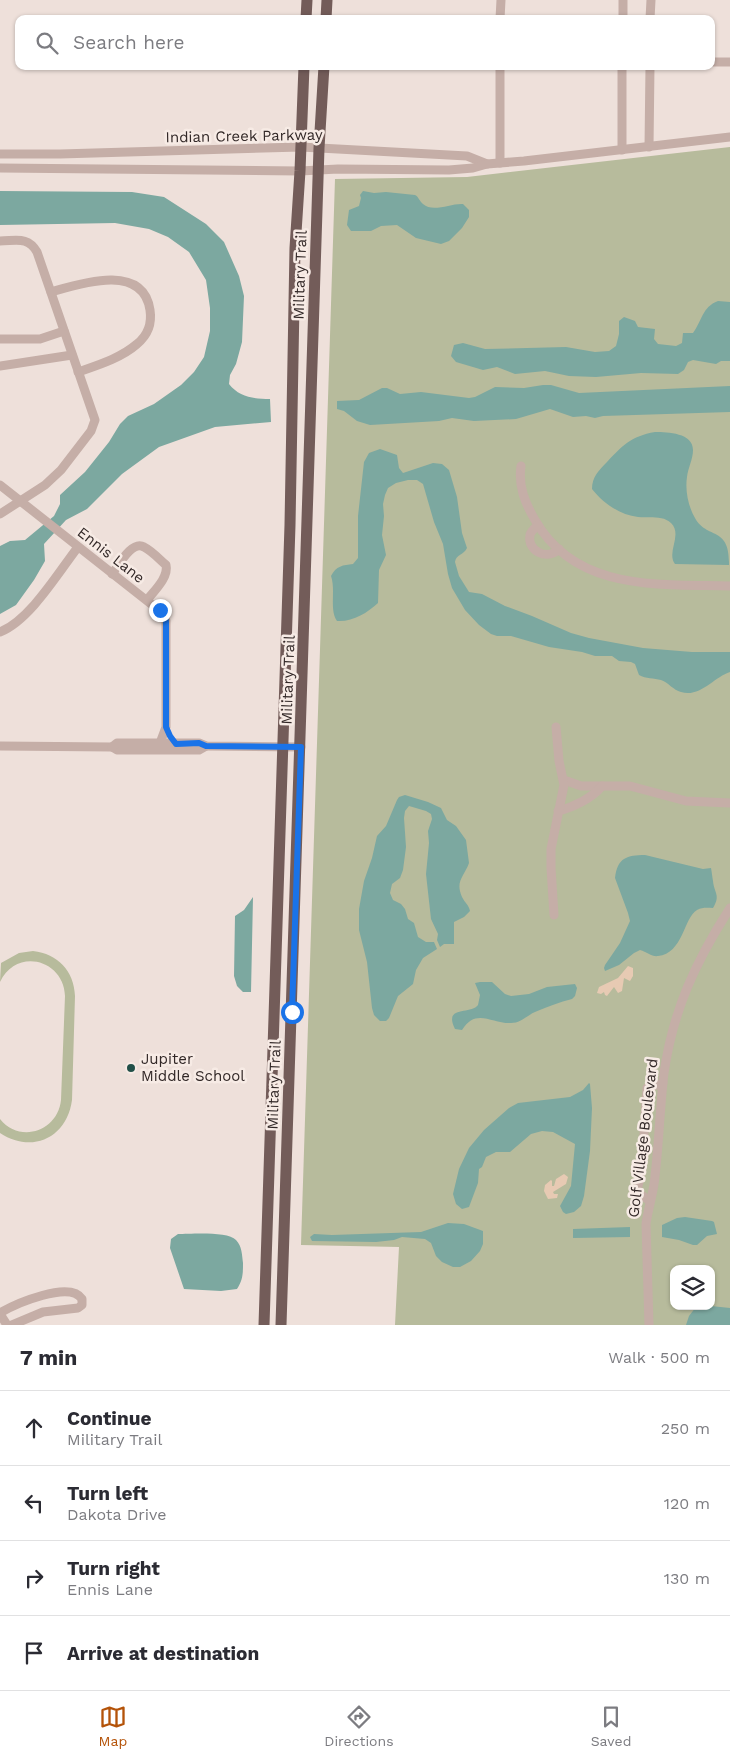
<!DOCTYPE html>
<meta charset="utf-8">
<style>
:root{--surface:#fff;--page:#f2f2f3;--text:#2b2b33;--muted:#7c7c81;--line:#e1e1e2;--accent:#b45309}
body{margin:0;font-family:"Work Sans",sans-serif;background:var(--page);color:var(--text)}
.controls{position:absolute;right:15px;bottom:15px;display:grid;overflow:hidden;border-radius:10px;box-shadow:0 1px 4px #0004}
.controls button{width:45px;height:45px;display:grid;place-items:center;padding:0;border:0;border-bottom:1px solid var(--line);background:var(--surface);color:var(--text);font:25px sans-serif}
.stop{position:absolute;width:15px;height:15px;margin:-11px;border:4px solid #1a73e8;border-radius:50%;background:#fff}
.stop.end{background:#1a73e8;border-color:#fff;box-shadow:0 1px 5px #0008}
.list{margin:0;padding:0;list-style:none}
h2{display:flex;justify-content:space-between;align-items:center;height:65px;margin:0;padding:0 20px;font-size:21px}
h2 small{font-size:16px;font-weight:400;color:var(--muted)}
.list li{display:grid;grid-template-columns:32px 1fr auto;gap:15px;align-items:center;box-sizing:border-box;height:75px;padding:0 20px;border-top:1px solid var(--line)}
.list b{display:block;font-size:19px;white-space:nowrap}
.list p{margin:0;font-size:16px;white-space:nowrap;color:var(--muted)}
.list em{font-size:16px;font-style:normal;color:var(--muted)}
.icon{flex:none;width:28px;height:28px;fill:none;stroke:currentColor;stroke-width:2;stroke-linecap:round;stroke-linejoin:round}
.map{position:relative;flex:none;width:730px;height:1325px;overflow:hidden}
.search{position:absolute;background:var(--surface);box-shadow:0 1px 4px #0004;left:15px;right:15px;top:15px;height:55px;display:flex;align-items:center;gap:12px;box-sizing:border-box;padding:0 18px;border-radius:10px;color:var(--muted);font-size:19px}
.sheet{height:365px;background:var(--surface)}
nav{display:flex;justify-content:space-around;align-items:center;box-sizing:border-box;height:70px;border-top:1px solid var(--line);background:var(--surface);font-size:14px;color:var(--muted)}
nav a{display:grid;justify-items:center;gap:2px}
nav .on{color:var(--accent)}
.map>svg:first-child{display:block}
.green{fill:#b7bb9c;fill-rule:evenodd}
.sand{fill:#e7cab3}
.water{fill:#7ca8a0}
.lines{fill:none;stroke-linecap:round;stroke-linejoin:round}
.minor{stroke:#c5aea7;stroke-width:9}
.major{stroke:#735c59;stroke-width:11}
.route{stroke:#1a73e8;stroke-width:6}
.poi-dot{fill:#214f48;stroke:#f7ebe5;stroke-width:2}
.labels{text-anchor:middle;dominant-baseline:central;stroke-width:5;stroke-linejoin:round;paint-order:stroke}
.street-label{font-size:15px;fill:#322827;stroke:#f7ebe5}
.poi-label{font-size:15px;fill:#322827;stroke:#f7ebe5;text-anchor:start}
</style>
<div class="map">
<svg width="730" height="1325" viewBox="0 0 730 1325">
<rect width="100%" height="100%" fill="#eee0da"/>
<g class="green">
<path d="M730,147V1325H395L399,1247L301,1245L335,179L467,177ZM674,1269H711V1306H674Z"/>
<path d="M33,951C58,954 74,971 75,996L72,1100C67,1138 32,1154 0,1133V1119C20,1144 58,1131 61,1100L65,996C64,959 16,947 0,982L1,963L19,953Z"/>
</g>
<g class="sand">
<path d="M628,966L633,968V976L630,981L624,978L622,991L618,993L614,987L607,996L605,995L604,992L601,994L597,993L599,987L618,978Z"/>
<path d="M564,1174L568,1177L566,1184L553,1192L554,1194H558L557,1198L548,1199L544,1191L545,1185L551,1180L552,1181V1186H554L556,1179Z"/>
</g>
<g class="water">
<path d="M0,191L132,192L164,197L206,224L224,242L239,276L244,296L242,342L236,364L230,375L229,384C239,397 254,399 270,399L271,422L215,427L159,447L122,474L87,509L66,520L44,544L45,561L34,580L16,605L0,614V546L10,541L25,540L54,516L60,504V495L85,472L109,442L120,424L128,416L154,404L181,385L194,372L204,357L210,331V308L206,280L189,252L168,237L149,229L115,223L0,225Z"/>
<path d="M363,191L374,193L386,192L415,195C419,197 419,201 423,204C433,213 451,203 463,204L469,210V217L462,228L449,241L441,244L416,238L397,225L381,226L371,231H351L347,225L349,210L359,206L361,198L360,195Z"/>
<path d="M718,301L730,302V361H721L716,364L693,360L688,362L684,370L678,374L641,373L596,377L569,376L545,371L515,374L497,367L483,370L456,362L451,356L454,345L463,343L485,349L566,347L595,352L609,351L616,346L619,334V321L624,317L635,321L638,327L655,329L654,339L658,344L676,346L682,343L683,333H693C702,321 702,307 718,301Z"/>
<path d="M543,385H551L579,393L730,386V412L603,416L595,418L586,416L573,417L550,409L516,419L474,421L452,418L439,421L370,425L357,421L344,411L337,409V401L359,400L382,388H387L400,394L421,392L469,398L475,397L495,387L524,388Z"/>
<path d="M655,432C668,432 693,433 693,450C693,459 688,468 687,477C685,490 688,506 695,518C707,540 730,525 729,565L675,564C666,552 683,535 671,523C663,515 649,518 638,517C620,515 603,503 592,489C592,477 599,470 607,462C622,446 631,436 655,432Z"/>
<path d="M380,449L397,455L399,468L403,473L433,463L442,464L449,470L457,497L462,533L467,548C464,555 456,554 455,562L459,576L469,592L482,594L505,606L532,616L571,633L589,638L643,648L692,652H730V672C714,677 700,698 681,692C673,690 669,683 661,680C654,678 646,679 639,675L635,664L631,662L619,661L612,656H595L582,652L549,647L511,636H497L491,634L479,625L465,610L452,588L448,574L443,544L434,522L423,484L417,480H408L396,483L388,488L385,495L383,504L384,516L382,535L386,555L379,570L378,603C367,613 353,622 337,621C329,610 336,590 331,576C336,566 343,565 353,564L358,558V516L364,462L369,453Z"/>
<path d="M405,795L428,802L441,808L447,820L456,826L466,840L469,863C464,877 455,881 462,897C465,903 469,905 470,911L464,917L454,922V944H444L440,947L437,940L438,934L431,919L426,874L429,843L428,831L432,819L431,814L426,811L409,806L405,811L404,818L406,847L403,870L400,878L392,884L390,893L393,900L401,904L405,909L408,919L414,923L418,937L426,942H434L437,949L423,958L416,970L413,984L398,996L389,1018L386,1021H380L374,1015L372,1008L367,962L359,930V909L364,881L372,858L377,836L386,826L397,800L399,797Z"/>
<path d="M645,855L703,869L711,868C712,873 712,876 713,881C714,893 721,895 713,908C707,908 703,907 697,910C684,917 683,954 658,956C652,957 647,952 640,950L634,953L619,965L605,971L604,968L605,965L620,943L630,921L628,913L615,878C617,858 627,855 645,855Z"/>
<path d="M253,897L251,992H243L237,986L234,976L235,916L244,910Z"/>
<path d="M480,982H492L505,994L511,996L529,994L547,987L575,984L577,988L575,996L572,999C560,1002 547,1007 535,1012C526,1016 521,1023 511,1023C492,1024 476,1007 462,1030L455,1029C443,1005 471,1015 478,1005L480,995L475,983Z"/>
<path d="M589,1083L590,1084L592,1108L590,1151L584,1196L581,1206L574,1212L566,1214L563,1212L560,1206L571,1186L575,1144L553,1132L542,1131L531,1134L510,1152H496L486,1157L482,1167L479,1169L478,1183L469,1207L462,1209L456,1204L453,1194L459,1169L469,1148L484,1130L509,1108L518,1103L570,1097L583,1090Z"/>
<path d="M685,1217L712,1221L714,1222L717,1234L707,1236L697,1245H693L679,1240L662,1237V1225L677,1218Z"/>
<path d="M448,1223L464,1224L483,1231V1244L480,1251L471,1261L460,1267H453L442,1262L436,1256L431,1243L425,1239L402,1237L394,1240L376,1242L312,1241L310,1237L314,1234L332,1235L421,1232Z"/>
<path d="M630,1227V1237L573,1238V1229Z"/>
<path d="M178,1234C191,1234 228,1231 236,1240C242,1246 242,1255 243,1263C243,1273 243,1280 237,1289L221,1291L184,1289L170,1248L171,1239Z"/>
<path d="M711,1306L730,1308V1325H686L689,1316L696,1307Z"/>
</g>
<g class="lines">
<g class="minor">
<path d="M500,19L501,0"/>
<path d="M623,19V0"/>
<path d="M650,19L651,0"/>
<path d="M711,62H730"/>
<path d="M622,66V150"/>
<path d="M649,147L650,66"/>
<path d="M0,154H60L301,147L467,156L487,164"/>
<path d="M500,163V66"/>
<path d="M0,168L300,171L338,169L449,170L473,168L487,164L524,161L730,137"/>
<path d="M0,241C16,241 28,236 37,252L95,420L91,431L61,470L45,485L0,514"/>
<path d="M51,292C79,284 143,262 150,310C152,323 148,335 137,344C121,358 98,365 78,372"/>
<path d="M0,339H40L64,331"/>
<path d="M0,366L72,355"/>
<path d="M521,466C518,486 525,503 535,520C576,592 659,584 730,586"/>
<path d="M0,485L160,611L166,621V727L160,743"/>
<path d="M538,525C535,528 531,531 530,535C527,551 547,561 559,549"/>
<path d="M112,574C119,565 132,540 144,547C152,551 159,559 166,565C169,577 154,591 147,600"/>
<path d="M0,632C30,620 58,573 78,547"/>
<path d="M0,746L112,747L117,750H199L206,746"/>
<path d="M112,747L117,743H199L206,746L301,747"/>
<path d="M564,780L581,786H602"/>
<path d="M558,811C574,807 592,798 602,786H630L686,801L730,803"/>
<path d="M554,915L551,868V849L564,785L559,761L556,727"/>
<path d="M650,1201L637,1192L642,1165L647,1088L663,1083"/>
<path d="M0,1313C15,1304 70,1280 82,1299V1305L78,1308L43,1312L12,1325"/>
<path d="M0,1314L7,1325"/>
<path d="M649,1325L646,1224C648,1208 654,1192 655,1176C659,1142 660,1107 664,1073C673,1010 696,961 730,908"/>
</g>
<g class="major">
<path d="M306,19L307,0"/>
<path d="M326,19L327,0"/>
<path d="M264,1325L290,525L295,248L300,171L304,66"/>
<path d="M281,1325L319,148L324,66"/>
</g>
</g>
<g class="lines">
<path class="route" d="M160,610L166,621V727L170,736L176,744L199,743L206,746L301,747L292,1012"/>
</g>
<circle class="poi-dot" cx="131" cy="1068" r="5"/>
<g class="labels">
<g class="street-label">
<text transform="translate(244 136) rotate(-1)">Indian Creek Parkway</text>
<text transform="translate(300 275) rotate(-88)">Military Trail</text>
<text transform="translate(111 555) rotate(38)">Ennis Lane</text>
<text transform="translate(288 680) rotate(-88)">Military Trail</text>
<text transform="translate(274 1085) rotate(-88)">Military Trail</text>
<text transform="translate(643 1138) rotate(-83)">Golf Village Boulevard</text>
</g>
<g class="poi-label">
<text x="141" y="1059">Jupiter<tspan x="141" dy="17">Middle School</tspan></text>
</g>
</g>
</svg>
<div class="controls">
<button><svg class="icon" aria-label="layers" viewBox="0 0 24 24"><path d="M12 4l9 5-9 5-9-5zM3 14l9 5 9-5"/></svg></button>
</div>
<div class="stop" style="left:292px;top:1012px"></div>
<div class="stop end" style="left:160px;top:610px"></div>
<div class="search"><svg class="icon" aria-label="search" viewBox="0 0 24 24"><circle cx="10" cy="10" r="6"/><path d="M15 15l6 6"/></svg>Search here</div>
</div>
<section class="sheet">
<h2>7 min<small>Walk · 500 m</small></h2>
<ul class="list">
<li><svg class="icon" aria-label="ahead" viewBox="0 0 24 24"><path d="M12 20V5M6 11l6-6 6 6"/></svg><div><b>Continue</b><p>Military Trail</p></div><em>250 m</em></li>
<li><svg class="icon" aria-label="left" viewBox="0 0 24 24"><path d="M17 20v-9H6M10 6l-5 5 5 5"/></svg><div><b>Turn left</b><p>Dakota Drive</p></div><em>120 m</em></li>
<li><svg class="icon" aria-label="right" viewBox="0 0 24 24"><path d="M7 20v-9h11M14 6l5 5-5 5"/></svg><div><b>Turn right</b><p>Ennis Lane</p></div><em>130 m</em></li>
<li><svg class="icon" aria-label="arrive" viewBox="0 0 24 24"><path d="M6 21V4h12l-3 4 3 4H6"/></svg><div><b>Arrive at destination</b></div></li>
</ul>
</section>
<nav>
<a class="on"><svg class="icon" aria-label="map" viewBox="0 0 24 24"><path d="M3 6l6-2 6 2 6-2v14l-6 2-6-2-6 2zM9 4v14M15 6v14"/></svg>Map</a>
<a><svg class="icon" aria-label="directions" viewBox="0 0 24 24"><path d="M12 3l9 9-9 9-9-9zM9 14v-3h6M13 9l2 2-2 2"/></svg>Directions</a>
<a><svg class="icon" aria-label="saved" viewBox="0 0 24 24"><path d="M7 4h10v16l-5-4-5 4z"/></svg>Saved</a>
</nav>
